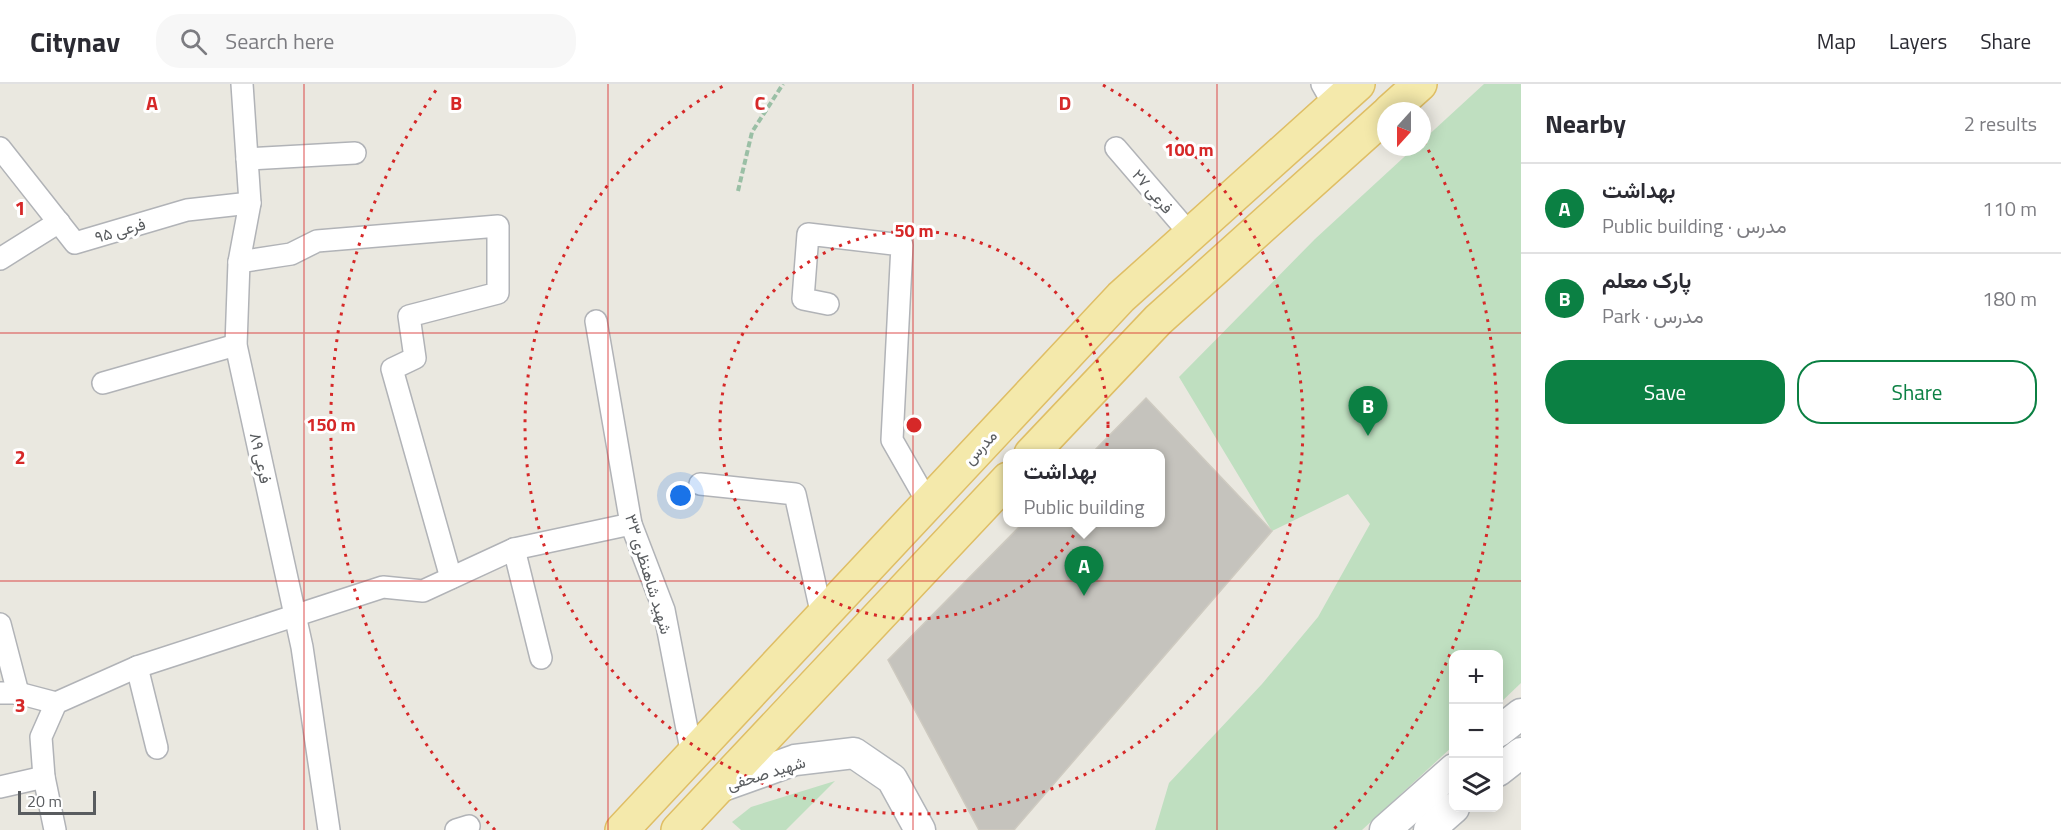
<!DOCTYPE html>
<meta charset="utf-8">
<style>
:root{--surface:#fff;--page:#f7f7f7;--text:#2b2b33;--muted:#7c7c81;--line:#e1e1e2;--accent:#0b8043}
body{margin:0;font-family:"Titillium Web",Vazirmatn,sans-serif;background:var(--page);color:var(--text)}
.controls{position:absolute;right:18px;bottom:18px;display:grid;overflow:hidden;border-radius:12px;box-shadow:0 3px 15px #0003}
.controls button{width:54px;height:54px;display:grid;place-items:center;padding:0;border:0;border-bottom:2px solid var(--line);background:var(--surface);color:var(--text);font:30px sans-serif}
.compass{position:absolute;left:1377px;top:18px;width:54px;height:54px;border-radius:50%;background:var(--surface);box-shadow:0 3px 15px #0003;rotate:201deg}
.scale{position:absolute;left:18px;bottom:15px;width:78px;box-sizing:border-box;padding-left:6px;border:3px solid #595c5f;border-top:0;font-size:16px;line-height:21px;white-space:nowrap;color:#595c5f;-webkit-text-stroke:4px #fff;paint-order:stroke}
.you{position:absolute;left:681px;top:412px;width:21px;height:21px;margin:-15px;border:4px solid #fff;border-radius:50%;background:#1a73e8;box-shadow:0 0 0 9px #1a73e833}
.badge{display:grid;place-items:center;width:39px;height:39px;border-radius:50%;background:var(--accent);color:#fff;font-size:20px;font-weight:700}
.pin{position:absolute;translate:-50% -50px;filter:drop-shadow(0 2px 3px #0008)}
.pin::after{content:'';position:absolute;top:32px;width:21px;height:18px;background:inherit;clip-path:polygon(0 0,100% 0,50% 100%)}
.popup{position:absolute;left:1003px;top:365px;width:162px;height:78px;box-sizing:border-box;display:grid;place-content:center;border-radius:12px;background:var(--surface);filter:drop-shadow(0 2px 4px #0005);font-size:20px;white-space:nowrap;color:var(--muted)}
.popup b{font-size:22px;color:var(--text)}
.popup::after{content:'';position:absolute;left:50%;top:100%;margin-left:-12px;border:12px solid transparent;border-top-color:var(--surface)}
.list{margin:0;padding:0;list-style:none}
h2{display:flex;justify-content:space-between;align-items:center;height:78px;margin:0;padding:0 24px;font-size:26px}
h2 small{font-size:20px;font-weight:400;color:var(--muted)}
.list li{display:grid;grid-template-columns:39px 1fr auto;gap:18px;align-items:center;box-sizing:border-box;height:90px;padding:0 24px;border-top:2px solid var(--line)}
.list b{display:block;font-size:22px;white-space:nowrap}
.list p{margin:0;font-size:20px;white-space:nowrap;color:var(--muted)}
.list em{font-size:20px;font-style:normal;color:var(--muted)}
.actions{display:flex;gap:12px;padding:18px 24px}
.actions a{flex:1;padding:14px 0;border:2px solid var(--accent);border-radius:24px;text-align:center;font-size:21px;color:var(--accent)}
.actions .main{background:var(--accent);color:#fff}
.icon{flex:none;width:33px;height:33px;fill:none;stroke:currentColor;stroke-width:2;stroke-linecap:round;stroke-linejoin:round}
.map{position:relative;flex:none;width:1521px;height:746px;overflow:hidden}
header{display:flex;align-items:center;gap:36px;box-sizing:border-box;height:84px;padding:0 30px;background:var(--surface);border-bottom:2px solid var(--line)}
header strong{font-size:28px}
nav{display:flex;gap:33px;margin-inline-start:auto;font-size:21px}
.search{width:420px;height:54px;background:var(--page);display:flex;align-items:center;gap:15px;box-sizing:border-box;padding:0 21px;border-radius:24px;color:var(--muted);font-size:22px}
main{display:flex}
aside{flex:1;background:var(--surface)}
.map>svg:first-child{display:block}
.green{fill:#bfdfc0}
.building{fill:#c5c3bd;stroke:#cecac0;stroke-width:1.5}
.lines{fill:none;stroke-linecap:round;stroke-linejoin:round}
.street-casing{stroke:#b1b3b7;stroke-width:24}
.secondary-casing{stroke:#b2b5b9;stroke-width:33}
.primary-casing{stroke:#dfbe65;stroke-width:36}
.path{stroke:#9abfa5;stroke-width:4;stroke-dasharray:6 3;stroke-linecap:butt}
.street{stroke:#fff;stroke-width:21}
.secondary{stroke:#fff;stroke-width:30}
.primary{stroke:#f4e9ab;stroke-width:33}
.grid{fill:none;stroke:#d62828;stroke-width:1.5;stroke-opacity:0.55}
.ring{fill:none;stroke:#d62828;stroke-width:3;stroke-dasharray:3 6}
.labels{text-anchor:middle;dominant-baseline:central;stroke-width:6;stroke-linejoin:round;paint-order:stroke}
.street-label{font-size:16px;fill:#595c5f;stroke:#fff}
.grid-label{font-size:20px;text-anchor:middle;font-weight:bold;fill:#d62828;stroke:#fff;stroke-width:6;stroke-linejoin:round;paint-order:stroke}
.centre{fill:#d62828;stroke:#fff;stroke-width:3}
.ring-label{font-size:18px;text-anchor:middle;font-weight:bold;fill:#d62828;stroke:#fff;stroke-width:6;stroke-linejoin:round;paint-order:stroke}
</style>
<header>
<strong>Citynav</strong>
<div class="search"><svg class="icon" aria-label="search" viewBox="0 0 24 24"><circle cx="10" cy="10" r="6"/><path d="M15 15l6 6"/></svg>Search here</div>
<nav><a>Map</a><a>Layers</a><a>Share</a></nav>
</header>
<main>
<div class="map">
<svg width="1521" height="746" viewBox="0 0 1521 746">
<rect width="100%" height="100%" fill="#eae8e0"/>
<g class="green">
<path d="M1484,0H1521V599L1499,620L1498,570H1454L1453,662L1362,746H1155L1169,699L1262,600L1318,533L1370,440L1348,410L1272,447L1179,293L1315,155L1415,63H1422V57Z"/>
<path d="M835,697L786,746H741L732,738L751,723Z"/>
</g>
<path class="building" d="M1146,314L1272,447L1014,746H979L888,576L1024,438H1160V370H1091Z"/>
<g class="lines">
<defs>
<g id="street">
<path d="M242,0L250,119L239,178L236,261L302,563L329,746"/>
<path d="M1322,0L1334,21"/>
<path d="M0,64L75,159L187,126L250,119"/>
<path d="M1116,64L1190,150"/>
<path d="M247,75L355,69"/>
<path d="M0,175L59,138"/>
<path d="M239,178L291,170L317,157L498,142V209L409,232L415,274L392,285L451,494"/>
<path d="M828,220L803,215L808,150L902,161L892,356L928,419"/>
<path d="M596,237L631,440L664,526L692,671"/>
<path d="M103,299L236,261"/>
<path d="M700,400L795,410L822,532"/>
<path d="M514,465L541,574"/>
<path d="M0,540L18,609"/>
<path d="M137,583L157,664"/>
<path d="M0,609H18L56,619"/>
<path d="M0,703L44,693"/>
<path d="M55,746L44,693L41,653L56,619L137,583L383,503L423,507L514,465L631,440"/>
<path d="M456,746L469,742"/>
</g>
<g id="secondary">
<path d="M1498,648L1521,630"/>
<path d="M1498,687L1521,669"/>
<path d="M717,704L795,676L854,669L892,695L920,746"/>
<path d="M1385,746L1454,685"/>
<path d="M1429,746L1454,724"/>
</g>
<g id="primary">
<path d="M1390,27L1420,0"/>
<path d="M1031,370L1158,236L1386,31"/>
<path d="M622,746L1121,213L1358,0"/>
<path d="M678,746L1008,395"/>
</g>
</defs>
<use href="#street" class="street-casing"/>
<use href="#secondary" class="secondary-casing"/>
<use href="#primary" class="primary-casing"/>
<path class="path" d="M738,107L752,48L783,0"/>
<use href="#street" class="street"/>
<use href="#secondary" class="secondary"/>
<use href="#primary" class="primary"/>
</g>
<path class="grid" d="M304,0V746M608,0V746M913,0V746M1217,0V746M0,249H1521M0,497H1521"/>
<g class="ring">
<circle cx="914" cy="341" r="194"/>
<path d="M1103 1A389 389 0 1 1 725 1"/>
<path d="M495 746A583 583 0 0 1 439 2M1424 58A583 583 0 0 1 1333 746"/>
</g>
<g class="labels">
<g class="street-label">
<text transform="translate(1153 107) rotate(49)">فرعی ۲۷</text>
<text transform="translate(120 146) rotate(-16)">فرعی ۹۵</text>
<text transform="translate(980 363) rotate(-47)">مدرس</text>
<text transform="translate(261 374) rotate(78)">فرعی ۸۹</text>
<text transform="translate(649 490) rotate(73)">۳۳ شهید شاهنظری</text>
<text transform="translate(766 689) rotate(-17)">شهید صحفی</text>
</g>
</g>
<g class="grid-label">
<text x="152" y="26">A</text>
<text x="456" y="26">B</text>
<text x="760" y="26">C</text>
<text x="1065" y="26">D</text>
<text x="20" y="131">1</text>
<text x="20" y="380">2</text>
<text x="20" y="628">3</text>
</g>
<circle cx="914" cy="341" r="9" class="centre"/>
<g class="ring-label">
<text x="1189" y="72">100 m</text>
<text x="914" y="153">50 m</text>
<text x="331" y="347">150 m</text>
</g>
</svg>
<div class="controls">
<button>+</button>
<button>−</button>
<button><svg class="icon" aria-label="layers" viewBox="0 0 24 24"><path d="M12 4l9 5-9 5-9-5zM3 14l9 5 9-5"/></svg></button>
</div>
<svg class="compass" viewBox="-18 -18 36 36"><path d="M0-13l5 13h-10z" fill="#e53935"/><path d="M0 13l5-13h-10z" fill="#7c7c81"/></svg>
<div class="scale">20 m</div>
<div class="you"></div>
<div class="pin badge" style="left:1084px;top:512px">A</div>
<div class="popup"><b>بهداشت</b>Public building</div>
<div class="pin badge" style="left:1368px;top:352px">B</div>
</div>
<aside>
<h2>Nearby<small>2 results</small></h2>
<ul class="list">
<li><span class="badge">A</span><div><b>بهداشت</b><p>Public building · مدرس</p></div><em>110 m</em></li>
<li><span class="badge">B</span><div><b>پارک معلم</b><p>Park · مدرس</p></div><em>180 m</em></li>
</ul>
<div class="actions"><a class="main">Save</a><a>Share</a></div>
</aside>
</main>
